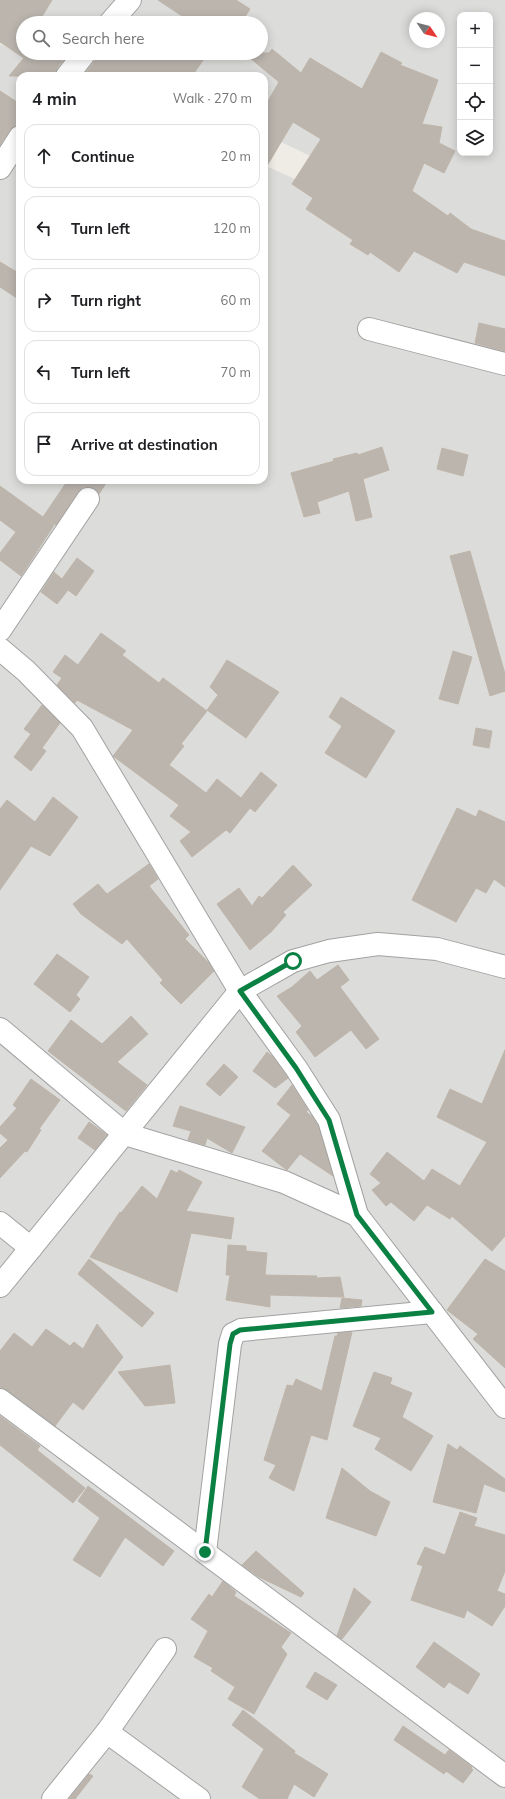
<!DOCTYPE html>
<meta charset="utf-8">
<style>
:root{--surface:#fff;--page:#f6f6f6;--text:#202124;--muted:#757577;--line:#e0e0e0}
body{margin:0;font-family:Mulish,sans-serif;background:var(--page);color:var(--text)}
.controls{position:absolute;right:12px;top:12px;display:grid;overflow:hidden;border-radius:8px;box-shadow:0 2px 10px #0003}
.controls button{width:36px;height:36px;display:grid;place-items:center;padding:0;border:0;border-bottom:1px solid var(--line);background:var(--surface);color:var(--text);font:20px sans-serif}
.compass{position:absolute;left:409px;top:12px;width:36px;height:36px;border-radius:50%;background:var(--surface);box-shadow:0 2px 10px #0003;rotate:125deg}
.stop{position:absolute;width:12px;height:12px;margin:-9px;border:3px solid #0b8043;border-radius:50%;background:#fff}
.stop.end{background:#0b8043;border-color:#fff;box-shadow:0 1px 4px #0008}
.list{margin:0;padding:0;list-style:none}
h2{display:flex;justify-content:space-between;align-items:center;height:52px;margin:0;padding:0 16px;font-size:17px}
h2 small{font-size:13px;font-weight:400;color:var(--muted)}
.list li{display:grid;grid-template-columns:26px 1fr auto;gap:12px;align-items:center;box-sizing:border-box;height:64px;margin:0 8px 8px;padding:0 8px;border:1px solid var(--line);border-radius:12px}
.list b{display:block;font-size:15px;white-space:nowrap}
.list em{font-size:13px;font-style:normal;color:var(--muted)}
.icon{flex:none;width:22px;height:22px;fill:none;stroke:currentColor;stroke-width:2;stroke-linecap:round;stroke-linejoin:round}
.map{position:relative;flex:none;width:505px;height:1799px;overflow:hidden}
.search{position:absolute;background:var(--surface);box-shadow:0 2px 10px #0003;left:16px;top:16px;width:252px;height:44px;display:flex;align-items:center;gap:10px;box-sizing:border-box;padding:0 14px;border-radius:22px;color:var(--muted);font-size:15px}
.panel{position:absolute;background:var(--surface);box-shadow:0 2px 10px #0003;left:16px;top:72px;width:252px;height:412px;border-radius:12px}
.map>svg:first-child{display:block}
.residential{fill:#dcdcdb;fill-rule:evenodd}
.building{fill:#bbb5ae;stroke:#bfb5a9}
.lines{fill:none;stroke-linecap:round;stroke-linejoin:round}
.street-casing{stroke:#a2a2a2;stroke-width:24}
.street{stroke:#fff;stroke-width:22}
.route{stroke:#0b8043;stroke-width:5}
</style>
<div class="map">
<svg width="505" height="1799" viewBox="0 0 505 1799">
<rect width="100%" height="100%" fill="#efece5"/>
<g class="residential">
<path d="M0,0H505V248L264,134V76H142L93,53H261V23H30ZM460,15H490V153H460ZM415,18H439V42H415Z"/>
<path d="M0,44L69,76H20V480H264V165L505,275V1799H0Z"/>
</g>
<g class="building">
<path d="M0,0H52L38,23H23V53H69L57,68L55,76H9L24,58L0,42Z"/>
<path d="M158,0H236L250,9L241,23H185L188,20Z"/>
<path d="M272,49L301,73L310,58L362,89L381,52L402,63L400,65L438,80L422,124L442,127L439,143L455,151L444,173L424,163L412,191L448,216L450,213L471,229L505,241V276L464,262L457,273L414,251L399,272L370,252L368,255L350,244L353,240L306,209L313,198L292,184L321,139L293,122L264,171V108L279,82L244,53H269Z"/>
<path d="M97,53H208L192,76H83L95,61Z"/>
<path d="M0,91L20,104V125L14,126L10,130L0,145Z"/>
<path d="M0,262L20,274V300L0,287Z"/>
<path d="M479,323L505,329V351L475,343Z"/>
<path d="M382,447L389,470L363,479L372,517L356,521L349,491L317,502L320,513L304,517L291,473L334,461L333,459L357,453L358,455Z"/>
<path d="M442,448L468,455L463,476L437,469Z"/>
<path d="M68,480H108L99,494L95,489L89,487L82,488L78,492L56,525L43,517Z"/>
<path d="M0,486L54,525L21,576L0,560V553L16,532L0,520Z"/>
<path d="M470,551L505,674V691L490,696L450,556Z"/>
<path d="M77,558L94,571L76,596L68,590L57,604L41,592L54,572L62,579Z"/>
<path d="M101,633L126,651L122,655L159,683L163,678L207,711L181,744L184,746L169,765L206,793L217,779L241,798L261,772L277,785L255,812L250,808L230,833L226,830L192,857L180,841L191,832L170,816L179,805L113,756L133,730L77,700L75,703L57,685L62,678L53,672L65,655L78,665Z"/>
<path d="M453,651L472,657L458,704L439,699Z"/>
<path d="M227,660L279,692L246,738L207,710L218,695L210,687Z"/>
<path d="M341,697L395,731L366,778L325,753L342,726L329,717Z"/>
<path d="M42,705L60,723L42,748L46,751L31,771L14,757L31,734L24,729Z"/>
<path d="M476,728L492,731L489,748L473,745Z"/>
<path d="M53,797L78,817L50,856L31,846L0,890V809L7,800L35,822Z"/>
<path d="M457,808L476,817L479,810L505,822V887L494,879L486,893L476,888L456,922L412,900Z"/>
<path d="M149,864L158,879L149,886L189,935L185,939L209,963L214,971L181,1004L160,983L163,980L127,939L122,944L81,914L73,904L98,884L107,894Z"/>
<path d="M293,865L312,885L283,912L286,915L271,932L250,950L217,904L239,888L252,906L259,896L262,898Z"/>
<path d="M57,954L89,977L76,995L80,999L70,1012L34,984Z"/>
<path d="M338,965L349,980L340,987L379,1039L366,1049L351,1030L315,1057L296,1032L302,1026L277,996L292,987L310,971L317,980Z"/>
<path d="M131,1016L148,1034L117,1062L147,1085L126,1111L48,1051L71,1020L102,1044Z"/>
<path d="M505,1050V1236L492,1251L452,1216L450,1219L427,1205L414,1221L391,1202L386,1206L372,1190L381,1183L370,1174L387,1152L424,1181L432,1169L460,1186L487,1142L437,1117L450,1089L482,1104Z"/>
<path d="M267,1052L273,1057L288,1078L275,1088L253,1071Z"/>
<path d="M224,1064L238,1077L220,1096L206,1084Z"/>
<path d="M31,1079L60,1100L39,1129L41,1130L27,1152L25,1151L0,1178V1148L8,1140L0,1133V1127L17,1108L13,1105Z"/>
<path d="M292,1085L308,1110L306,1112L312,1116L318,1125L333,1176L300,1154L287,1170L262,1151L291,1115L277,1104Z"/>
<path d="M180,1106L245,1127L232,1153L207,1138L205,1145L188,1140L191,1131L173,1126Z"/>
<path d="M89,1122L107,1135L95,1150L78,1138Z"/>
<path d="M171,1170L177,1173L179,1170L202,1182L186,1211L234,1218L231,1239L191,1233L177,1292L90,1257L120,1212L121,1213L142,1186L157,1199Z"/>
<path d="M228,1245L246,1246V1251L267,1253L265,1275L317,1276L316,1278L340,1277L344,1297L270,1295V1307L226,1300L230,1275H226Z"/>
<path d="M89,1259L154,1313L142,1327L78,1274Z"/>
<path d="M485,1259L505,1271V1368L473,1339L478,1334L447,1310Z"/>
<path d="M342,1298L362,1300L361,1306L340,1308Z"/>
<path d="M97,1324L123,1357L83,1410L73,1402L55,1426L7,1390L0,1388V1351L14,1333L32,1347L46,1329L70,1346L74,1342L83,1349Z"/>
<path d="M352,1332L327,1440L311,1435L294,1491L269,1478L276,1465L264,1460L287,1385L293,1386L296,1379L322,1391L335,1336H337L338,1333Z"/>
<path d="M170,1365L175,1403L145,1406L118,1372Z"/>
<path d="M374,1372L392,1378L390,1384L412,1393L402,1417L433,1436L411,1471L375,1449L381,1438L353,1426Z"/>
<path d="M0,1416L40,1446L37,1450L85,1488L73,1503L0,1445Z"/>
<path d="M448,1444L457,1450L460,1446L505,1479V1492L484,1484L476,1513L433,1502Z"/>
<path d="M342,1468L370,1491L390,1502L376,1536L326,1518Z"/>
<path d="M88,1486L174,1551L163,1566L125,1537L100,1577L73,1560L100,1518L78,1501Z"/>
<path d="M460,1512L477,1518L474,1526L505,1535V1571L497,1591L505,1594V1606L492,1626L467,1610L464,1618L411,1600L423,1566L417,1564L425,1547L445,1555Z"/>
<path d="M256,1551L304,1593L301,1597L259,1577L242,1565Z"/>
<path d="M223,1581L236,1592L234,1596L291,1633L281,1647L287,1654L254,1714L228,1699L235,1687L211,1671L213,1668L194,1657L208,1631L191,1619L209,1594L212,1597Z"/>
<path d="M354,1588L371,1602L342,1639L337,1636Z"/>
<path d="M434,1642L480,1674L468,1694L449,1682L444,1688L416,1667Z"/>
<path d="M315,1672L337,1685L327,1700L306,1687Z"/>
<path d="M243,1710L295,1751L294,1753L328,1774L314,1797L294,1784L287,1799H260L242,1787L264,1749L232,1725Z"/>
<path d="M403,1726L445,1755L449,1750L472,1767L471,1768L473,1770L463,1783L446,1771L444,1774L394,1740Z"/>
<path d="M89,1774L93,1776L75,1799H69Z"/>
</g>
<g class="lines">
<defs>
<g id="street">
<path d="M110,23L130,0"/>
<path d="M67,76L85,53"/>
<path d="M0,168L20,137"/>
<path d="M369,329L505,364"/>
<path d="M0,630L88,499"/>
<path d="M0,649L26,671L82,728L240,991L296,1068L329,1120L357,1215L505,1407"/>
<path d="M0,1029L125,1134L284,1182L357,1215"/>
<path d="M0,1223L31,1248"/>
<path d="M0,1286L240,991L293,961L329,951L378,944L437,949L505,967"/>
<path d="M0,1400L505,1776"/>
<path d="M205,1552L230,1344L233,1334L241,1330L432,1312"/>
<path d="M107,1732L199,1799"/>
<path d="M53,1799L107,1732L165,1649"/>
</g>
</defs>
<use href="#street" class="street-casing"/>
<use href="#street" class="street"/>
</g>
<g class="lines">
<path class="route" d="M205,1552L230,1344L233,1334L240,1330L432,1312L357,1215L329,1120L296,1068L240,991L293,961"/>
</g>
</svg>
<div class="controls">
<button>+</button>
<button>−</button>
<button><svg class="icon" aria-label="locate" viewBox="0 0 24 24"><circle cx="12" cy="12" r="6"/><path d="M12 2v4M12 18v4M2 12h4M18 12h4"/></svg></button>
<button><svg class="icon" aria-label="layers" viewBox="0 0 24 24"><path d="M12 4l9 5-9 5-9-5zM3 14l9 5 9-5"/></svg></button>
</div>
<svg class="compass" viewBox="-18 -18 36 36"><path d="M0-13l5 13h-10z" fill="#e53935"/><path d="M0 13l5-13h-10z" fill="#757577"/></svg>
<div class="stop" style="left:293px;top:961px"></div>
<div class="stop end" style="left:205px;top:1552px"></div>
<div class="search"><svg class="icon" aria-label="search" viewBox="0 0 24 24"><circle cx="10" cy="10" r="6"/><path d="M15 15l6 6"/></svg>Search here</div>
<section class="panel">
<h2>4 min<small>Walk · 270 m</small></h2>
<ul class="list">
<li><svg class="icon" aria-label="ahead" viewBox="0 0 24 24"><path d="M12 20V5M6 11l6-6 6 6"/></svg><div><b>Continue</b></div><em>20 m</em></li>
<li><svg class="icon" aria-label="left" viewBox="0 0 24 24"><path d="M17 20v-9H6M10 6l-5 5 5 5"/></svg><div><b>Turn left</b></div><em>120 m</em></li>
<li><svg class="icon" aria-label="right" viewBox="0 0 24 24"><path d="M7 20v-9h11M14 6l5 5-5 5"/></svg><div><b>Turn right</b></div><em>60 m</em></li>
<li><svg class="icon" aria-label="left" viewBox="0 0 24 24"><path d="M17 20v-9H6M10 6l-5 5 5 5"/></svg><div><b>Turn left</b></div><em>70 m</em></li>
<li><svg class="icon" aria-label="arrive" viewBox="0 0 24 24"><path d="M6 21V4h12l-3 4 3 4H6"/></svg><div><b>Arrive at destination</b></div></li>
</ul>
</section>
</div>
